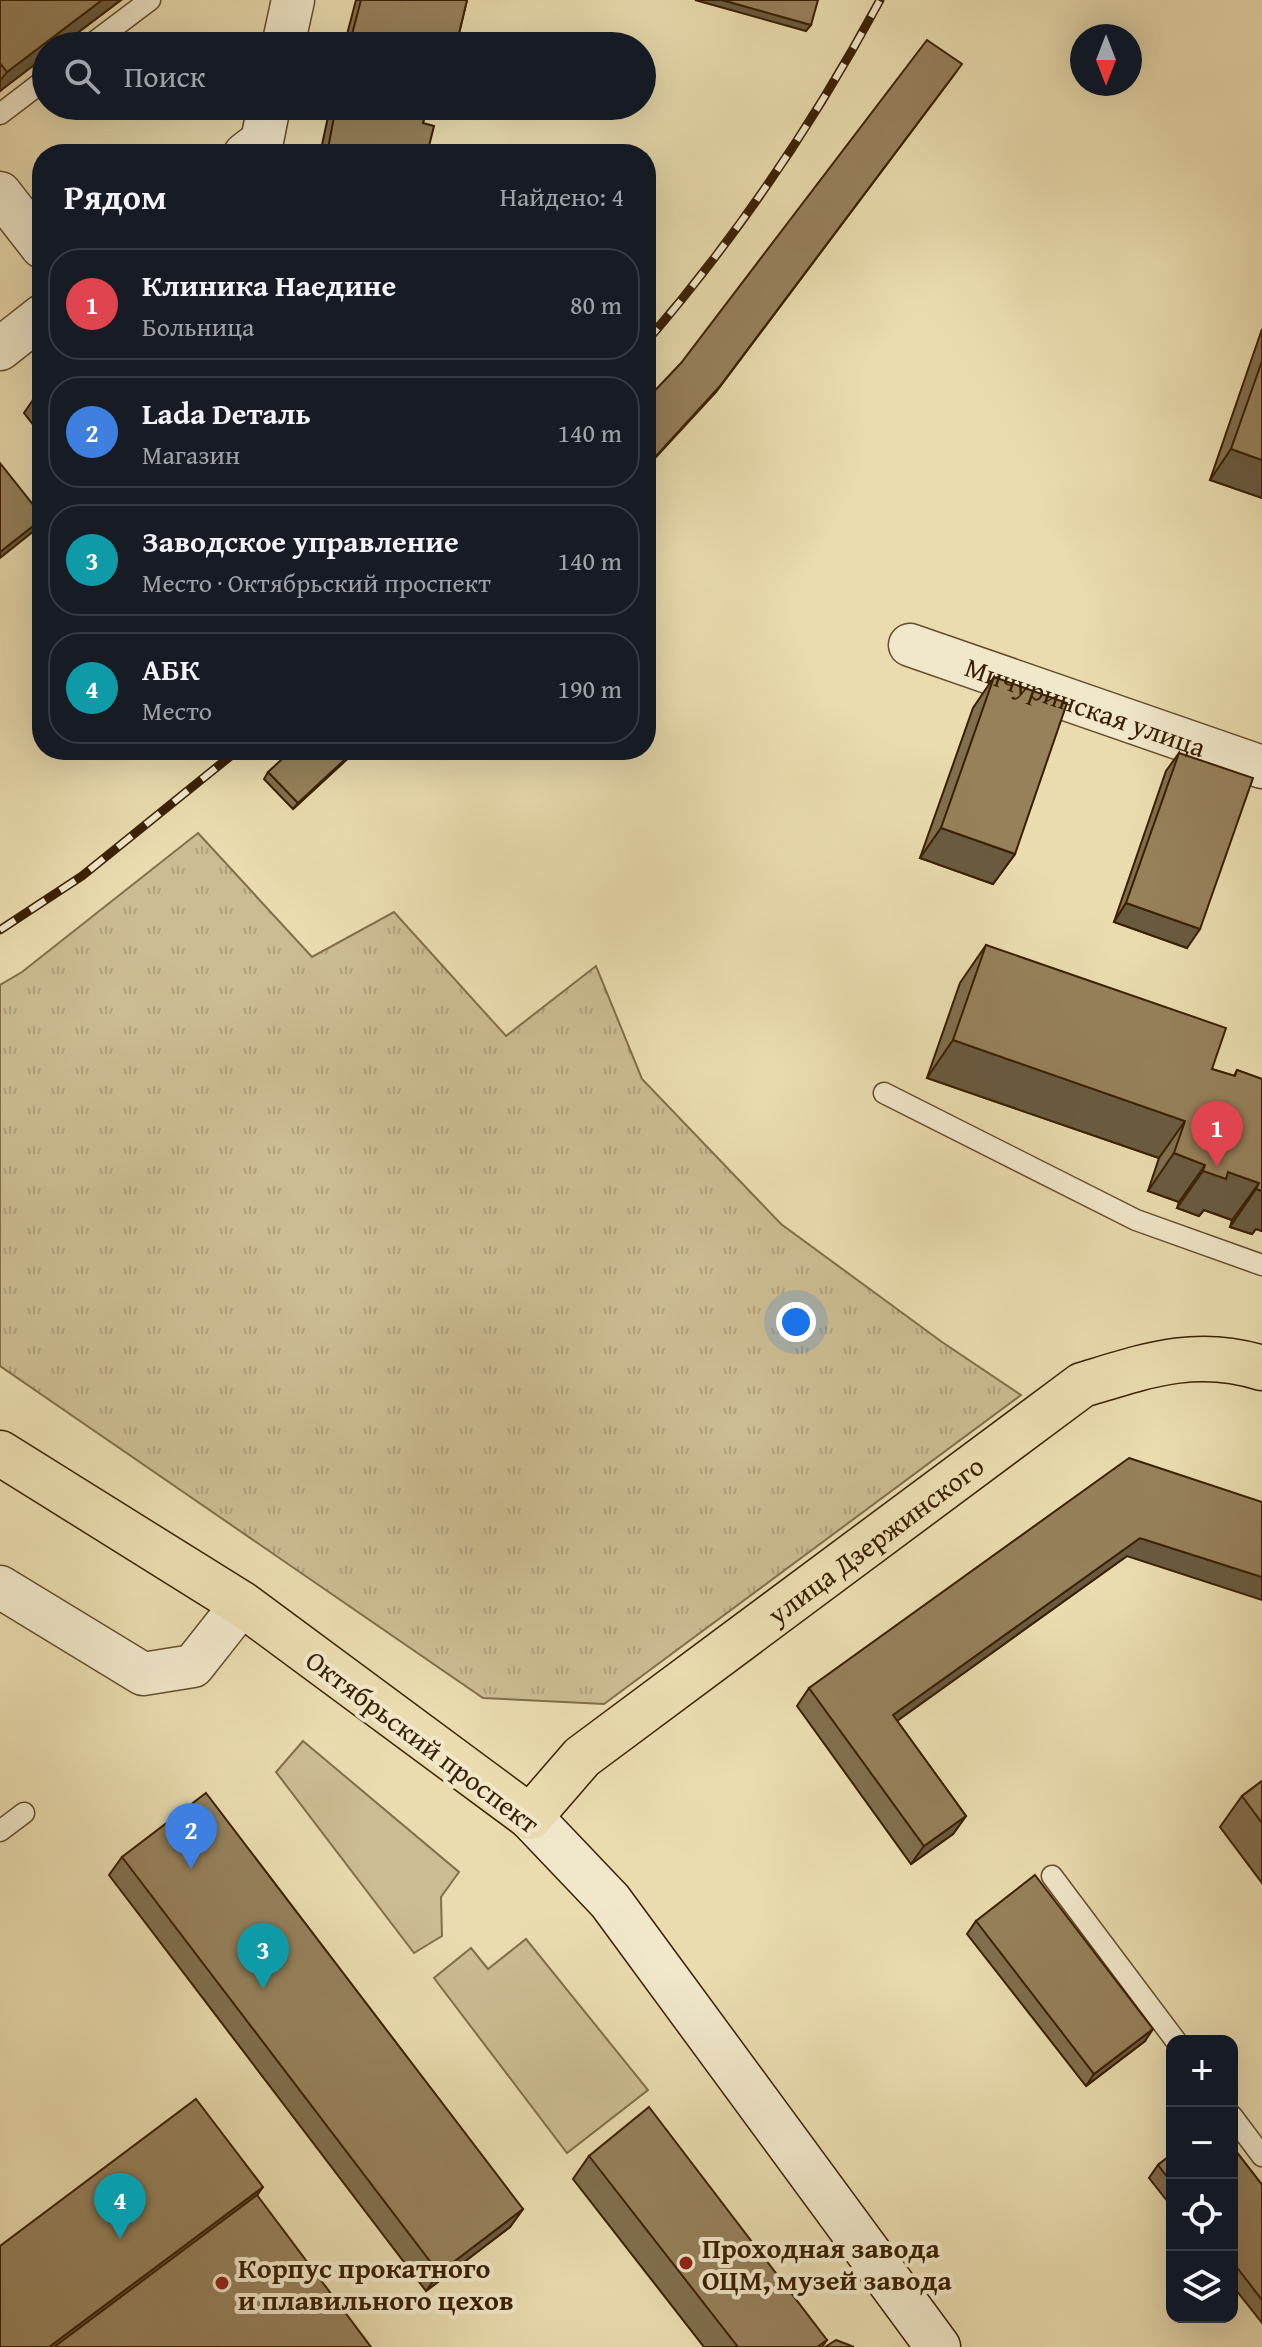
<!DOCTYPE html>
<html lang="ru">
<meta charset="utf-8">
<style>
:root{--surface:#171b24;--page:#20242c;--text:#f1f3f6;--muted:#9ea1a6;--line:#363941;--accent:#8c9099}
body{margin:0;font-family:"Gentium Book Plus",serif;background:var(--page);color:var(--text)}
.controls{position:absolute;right:24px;bottom:24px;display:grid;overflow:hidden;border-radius:16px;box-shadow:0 8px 32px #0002}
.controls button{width:72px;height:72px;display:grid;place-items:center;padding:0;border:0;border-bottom:2px solid var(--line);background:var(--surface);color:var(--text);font:40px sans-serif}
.compass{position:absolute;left:1070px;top:24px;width:72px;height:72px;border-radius:50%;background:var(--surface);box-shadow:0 8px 32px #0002;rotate:180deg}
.you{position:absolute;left:796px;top:1322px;width:28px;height:28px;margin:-20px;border:6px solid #fff;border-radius:50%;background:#1a73e8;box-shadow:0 0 0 12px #1a73e833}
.badge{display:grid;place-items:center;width:52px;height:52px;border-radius:50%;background:var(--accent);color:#fff;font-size:26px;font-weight:700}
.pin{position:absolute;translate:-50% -66px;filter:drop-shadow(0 2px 4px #0008)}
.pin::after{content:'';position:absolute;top:42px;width:28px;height:24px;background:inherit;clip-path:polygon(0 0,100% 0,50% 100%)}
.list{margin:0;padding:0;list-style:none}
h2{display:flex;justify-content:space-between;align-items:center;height:104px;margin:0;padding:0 32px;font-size:34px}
h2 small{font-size:26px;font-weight:400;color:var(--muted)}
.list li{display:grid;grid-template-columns:52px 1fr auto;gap:24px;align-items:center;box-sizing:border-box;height:112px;margin:0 16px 16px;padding:0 16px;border:2px solid var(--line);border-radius:32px}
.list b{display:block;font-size:30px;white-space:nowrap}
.list p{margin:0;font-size:26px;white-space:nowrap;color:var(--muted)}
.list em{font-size:26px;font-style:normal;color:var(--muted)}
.icon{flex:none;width:44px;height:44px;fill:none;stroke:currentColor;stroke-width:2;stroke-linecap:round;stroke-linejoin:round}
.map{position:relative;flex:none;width:1262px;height:2347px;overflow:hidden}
.search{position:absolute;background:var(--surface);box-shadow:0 8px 32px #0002;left:32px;top:32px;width:624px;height:88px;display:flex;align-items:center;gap:20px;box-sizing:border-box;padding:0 28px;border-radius:44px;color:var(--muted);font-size:30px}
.panel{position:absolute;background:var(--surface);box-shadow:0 8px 32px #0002;left:32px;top:144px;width:624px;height:616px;border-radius:32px}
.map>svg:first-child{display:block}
.grass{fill:#ccbc91;stroke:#836e49;stroke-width:2}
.park{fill:url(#park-tufts);stroke:#836e49;stroke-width:2}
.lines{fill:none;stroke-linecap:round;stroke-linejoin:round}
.lane-casing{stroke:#664e2c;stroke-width:23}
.street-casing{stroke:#664e2c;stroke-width:45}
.secondary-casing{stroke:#3a1f01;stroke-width:47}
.primary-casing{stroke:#3a1f01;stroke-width:47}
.lane{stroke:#f1e8cb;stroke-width:20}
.street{stroke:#f1e8cb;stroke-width:42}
.secondary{stroke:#f1e8cb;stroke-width:44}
.primary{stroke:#eadcaf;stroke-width:44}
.rail-casing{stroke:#3a1f01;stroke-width:9}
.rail{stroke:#f1e8cb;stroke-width:6;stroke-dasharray:18;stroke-linecap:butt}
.wall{fill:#816f4e;stroke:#3a1f01;stroke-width:2}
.shaded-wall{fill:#695a40;stroke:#3a1f01;stroke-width:2}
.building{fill:#96815b;stroke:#3a1f01;stroke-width:2}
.poi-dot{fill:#8f2418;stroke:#f1e8cb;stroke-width:3}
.labels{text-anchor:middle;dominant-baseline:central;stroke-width:8;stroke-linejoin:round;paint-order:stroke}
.street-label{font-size:28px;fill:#3a1f01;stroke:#f1e8cb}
.poi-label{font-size:28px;font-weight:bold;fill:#3a1f01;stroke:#f1e8cb;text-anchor:start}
</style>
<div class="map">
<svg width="1262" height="2347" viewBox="0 0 1262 2347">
<defs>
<pattern id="park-tufts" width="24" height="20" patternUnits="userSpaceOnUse" patternTransform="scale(2)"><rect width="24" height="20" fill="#ccbc91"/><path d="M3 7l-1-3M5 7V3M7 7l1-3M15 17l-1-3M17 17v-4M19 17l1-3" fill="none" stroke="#b0a17b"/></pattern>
</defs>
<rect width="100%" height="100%" fill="#eadcaf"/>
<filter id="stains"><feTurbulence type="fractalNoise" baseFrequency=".0025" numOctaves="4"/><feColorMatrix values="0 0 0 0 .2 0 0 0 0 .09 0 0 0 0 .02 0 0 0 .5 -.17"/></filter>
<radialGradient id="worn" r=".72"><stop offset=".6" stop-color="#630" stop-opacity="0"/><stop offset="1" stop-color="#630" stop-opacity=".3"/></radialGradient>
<g class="grass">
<path d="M303,1741L459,1872L441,1897L442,1936L414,1953L276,1772Z"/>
<path d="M526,1939L648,2090L567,2153L434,1978L471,1948L488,1969Z"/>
</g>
<path class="park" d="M198,833L312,957L394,912L506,1036L596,966L642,1079L781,1224L942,1342L1021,1395L604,1704L483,1698L0,1366V985L22,972Z"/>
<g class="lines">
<defs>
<g id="lane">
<path d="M89,46L150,0"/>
<path d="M0,114L46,79"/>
<path d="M884,1093L1136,1220L1262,1265"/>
<path d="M0,1831L24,1813"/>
<path d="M1052,1876L1176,2041"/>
<path d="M1232,2116L1262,2156"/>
</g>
<g id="street">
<path d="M283,46L293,0"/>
<path d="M245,154L262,141L269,106"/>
<path d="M0,193L42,247"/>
<path d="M0,349L42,316"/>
<path id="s1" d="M910,645L1262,767"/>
<path d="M0,1587L143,1674L193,1666L242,1604"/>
</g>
<path id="secondary" d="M530,1817L610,1901L938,2347"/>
<g id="primary">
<path id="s2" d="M0,1453L242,1604L530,1817L582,1757L1082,1385C1145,1366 1196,1347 1262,1368"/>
</g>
</defs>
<use href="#lane" class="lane-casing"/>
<use href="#street" class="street-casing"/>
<use href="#secondary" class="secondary-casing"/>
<use href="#primary" class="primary-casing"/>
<use href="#lane" class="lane"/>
<use href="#street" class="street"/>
<use href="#secondary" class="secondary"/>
<use href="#primary" class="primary"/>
<defs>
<g id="rail">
<path d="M646,342C736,238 815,121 880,0"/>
<path d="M0,930L82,876L238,750"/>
</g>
</defs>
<use href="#rail" class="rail-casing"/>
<use href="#rail" class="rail"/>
</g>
<g class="wall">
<path d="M0,0H121L60,46H46L0,91Z"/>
<path d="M356,0H467L456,46H344Z"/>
<path d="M336,106H427L423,123L427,154H320L328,117Z"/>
<path d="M1262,329V498L1210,480Z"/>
<path d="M42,393V436L24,413L33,400Z"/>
<path d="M994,677L1015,854L993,884L920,858L973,708Z"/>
<path d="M357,750L293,809L264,779L268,772Z"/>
<path d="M1179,753L1187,948L1114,922L1166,771Z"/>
<path d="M986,945L1212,1069L1234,1076L1237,1070L1262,1079V1231L1256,1229L1252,1234L1230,1227L1232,1220L1204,1210L1199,1216L1177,1208L1179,1202L1148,1191L1159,1158L927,1078L960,983Z"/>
<path d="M1127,1556L897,1721L966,1816L953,1834L911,1864L797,1706L809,1688Z"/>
<path d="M1262,1781V1883L1220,1827L1242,1796Z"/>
<path d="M122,1857L523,2209L510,2227L426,2291L109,1875Z"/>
<path d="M976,1921L1145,2041L1086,2086L967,1934Z"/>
<path d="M1232,2146L1262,2185V2323L1232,2285Z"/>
<path d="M1172,2154V2207L1149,2178L1158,2165Z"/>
<path d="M589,2156L827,2340L822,2347H704L573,2179Z"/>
</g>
<g class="shaded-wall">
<path d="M102,0H121L60,46H46V56L0,91V81L7,72Z"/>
<path d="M695,0H722L811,25L806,31Z"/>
<path d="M351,38L363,40L359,46H346Z"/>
<path d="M957,71L716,392L646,468V467Z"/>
<path d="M1231,449L1262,460V498L1210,480Z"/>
<path d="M42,519L35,530L0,558V552Z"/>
<path d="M355,750H357L293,809L298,803Z"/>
<path d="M941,828L1015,854L993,884L920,858Z"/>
<path d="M1126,903L1200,929L1187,948L1114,922Z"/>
<path d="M953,1040L1185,1121L1159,1158L927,1078Z"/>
<path d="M1174,1153L1205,1165L1179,1202L1148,1191Z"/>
<path d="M1203,1171L1228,1172L1259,1183L1232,1220L1204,1210L1199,1216L1177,1208Z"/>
<path d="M1256,1189L1262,1191V1231L1256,1229L1252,1234L1230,1227Z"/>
<path d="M1140,1538L1262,1577V1600L1127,1556L880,1733L893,1715Z"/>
<path d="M966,1816L953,1834L911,1864L924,1846Z"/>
<path d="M1153,2029L1145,2041L1086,2086L1094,2074Z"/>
<path d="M263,2187L241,2218L68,2347H49Z"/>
<path d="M523,2209L510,2227L426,2291L439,2273Z"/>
</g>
<g class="building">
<path d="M0,0H102L7,72L0,63Z"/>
<path d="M361,0H467L456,46H362L363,40L351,38Z"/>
<path d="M722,0H818L811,25Z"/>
<path d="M927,40L962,64L720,386L646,467V400L681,363Z"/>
<path d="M336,106H427L423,123L434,126L427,154H327Z"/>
<path d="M1262,361V460L1231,449Z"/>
<path d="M42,393V412L33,400Z"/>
<path d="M0,463L42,516V519L0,552Z"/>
<path d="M994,677L1067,703L1015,854L941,828Z"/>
<path d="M292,750H355L298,803L268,772Z"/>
<path d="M1179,753L1253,778L1200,929L1126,903Z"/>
<path d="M986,945L1226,1028L1212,1069L1235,1076L1237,1070L1262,1079V1191L1256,1189L1259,1183L1228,1172L1226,1179L1203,1171L1205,1165L1174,1153L1185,1121L953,1040Z"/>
<path d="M1129,1458L1262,1502V1577L1140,1538L893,1715L966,1816L924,1846L809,1688Z"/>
<path d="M1262,1781V1823L1242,1796Z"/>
<path d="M206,1793L523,2209L439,2273L122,1857Z"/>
<path d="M1035,1875L1153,2029L1094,2074L976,1921Z"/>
<path d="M196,2099L263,2187L49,2347H0V2246Z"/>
<path d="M649,2107L827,2340L817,2347H738L589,2156Z"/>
<path d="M1232,2146L1262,2185V2300L1232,2261Z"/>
<path d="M1172,2154V2183L1158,2165Z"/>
<path d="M257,2195L371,2347H54Z"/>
<path d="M836,2340L854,2347H825Z"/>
</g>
<g class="poi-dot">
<circle cx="686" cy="2263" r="8"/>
<circle cx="222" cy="2283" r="8"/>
</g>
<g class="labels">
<g class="street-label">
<text stroke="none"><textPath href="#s1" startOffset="186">Мичуринская улица</textPath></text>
<text stroke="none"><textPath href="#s2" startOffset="1088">улица Дзержинского</textPath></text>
<text transform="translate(423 1741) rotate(37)">Октябрьский проспект</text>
</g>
<g class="poi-label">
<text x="702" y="2247">Проходная завода<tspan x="702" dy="32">ОЦМ, музей завода</tspan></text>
<text x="238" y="2267">Корпус прокатного<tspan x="238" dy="32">и плавильного цехов</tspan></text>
</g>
</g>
<rect width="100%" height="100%" filter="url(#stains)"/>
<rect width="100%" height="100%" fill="url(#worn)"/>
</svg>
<div class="controls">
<button>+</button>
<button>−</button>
<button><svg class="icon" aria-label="locate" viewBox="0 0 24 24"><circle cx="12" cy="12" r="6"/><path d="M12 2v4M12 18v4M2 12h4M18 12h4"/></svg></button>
<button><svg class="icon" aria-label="layers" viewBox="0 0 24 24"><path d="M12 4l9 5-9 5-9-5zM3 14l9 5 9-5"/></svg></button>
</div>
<svg class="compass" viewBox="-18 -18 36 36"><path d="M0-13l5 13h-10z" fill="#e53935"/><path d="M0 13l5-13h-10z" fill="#9ea1a6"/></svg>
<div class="you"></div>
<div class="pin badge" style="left:1217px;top:1167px;background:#e0444e">1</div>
<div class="pin badge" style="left:191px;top:1869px;background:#3f7fe0">2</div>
<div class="pin badge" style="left:263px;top:1989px;background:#0f9aa8">3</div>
<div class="pin badge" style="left:120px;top:2239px;background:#0f9aa8">4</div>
<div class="search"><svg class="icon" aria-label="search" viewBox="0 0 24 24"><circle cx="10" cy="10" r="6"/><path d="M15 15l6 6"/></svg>Поиск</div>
<section class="panel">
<h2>Рядом<small>Найдено: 4</small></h2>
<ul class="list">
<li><span class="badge" style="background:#e0444e">1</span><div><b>Клиника Наедине</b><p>Больница</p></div><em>80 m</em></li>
<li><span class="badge" style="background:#3f7fe0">2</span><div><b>Lada Dеталь</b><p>Магазин</p></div><em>140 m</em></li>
<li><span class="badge" style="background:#0f9aa8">3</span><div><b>Заводское управление</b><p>Место · Октябрьский проспект</p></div><em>140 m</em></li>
<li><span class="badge" style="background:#0f9aa8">4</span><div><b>АБК</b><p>Место</p></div><em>190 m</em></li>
</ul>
</section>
</div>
